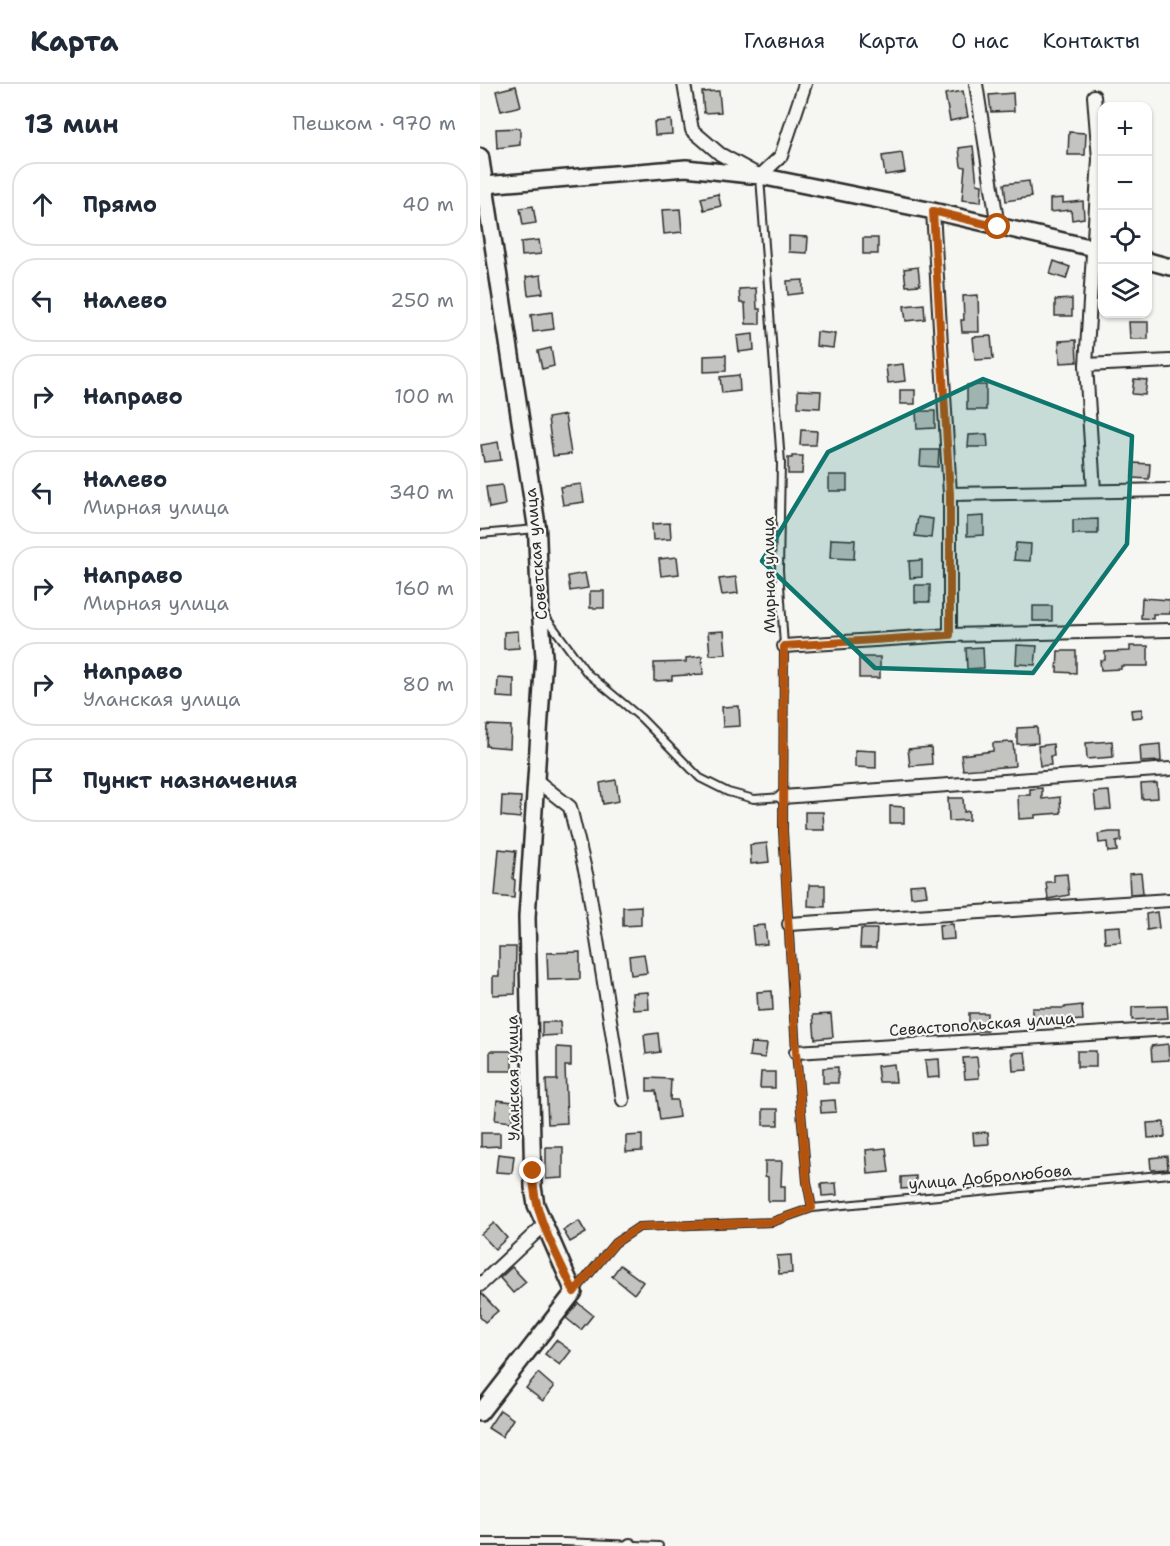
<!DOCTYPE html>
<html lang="ru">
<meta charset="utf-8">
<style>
:root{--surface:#fff;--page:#f2f2f3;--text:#1f2937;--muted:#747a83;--line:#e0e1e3}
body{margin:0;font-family:"Shantell Sans",sans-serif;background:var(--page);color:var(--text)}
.controls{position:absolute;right:18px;top:18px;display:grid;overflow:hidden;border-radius:12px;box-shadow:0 2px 4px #0004}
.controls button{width:54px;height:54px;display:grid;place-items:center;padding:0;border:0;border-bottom:2px solid var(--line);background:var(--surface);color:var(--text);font:30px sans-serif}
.stop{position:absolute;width:18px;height:18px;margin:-14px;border:4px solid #b45309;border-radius:50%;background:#fff}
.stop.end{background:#b45309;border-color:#fff;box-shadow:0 2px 6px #0008}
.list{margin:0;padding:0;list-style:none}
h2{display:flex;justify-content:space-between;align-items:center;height:78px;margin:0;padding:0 24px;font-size:26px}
h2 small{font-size:20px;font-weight:400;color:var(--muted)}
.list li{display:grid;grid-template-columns:39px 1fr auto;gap:18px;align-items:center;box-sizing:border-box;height:84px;margin:0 12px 12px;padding:0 12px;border:2px solid var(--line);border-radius:24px}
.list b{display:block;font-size:22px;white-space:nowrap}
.list p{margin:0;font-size:20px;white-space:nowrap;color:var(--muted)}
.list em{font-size:20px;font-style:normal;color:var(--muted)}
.icon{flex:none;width:33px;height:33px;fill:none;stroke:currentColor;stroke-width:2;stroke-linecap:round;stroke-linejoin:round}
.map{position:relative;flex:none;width:690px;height:1462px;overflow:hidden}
header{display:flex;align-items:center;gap:36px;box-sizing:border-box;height:84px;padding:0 30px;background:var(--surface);border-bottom:2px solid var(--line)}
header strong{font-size:28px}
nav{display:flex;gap:33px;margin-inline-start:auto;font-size:21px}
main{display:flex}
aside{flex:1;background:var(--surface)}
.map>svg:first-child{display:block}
.building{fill:#c3c3c0;stroke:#2b2b2b;stroke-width:1.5}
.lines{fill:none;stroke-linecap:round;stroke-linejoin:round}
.service-casing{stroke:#2b2b2b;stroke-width:10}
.minor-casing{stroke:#2b2b2b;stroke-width:16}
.tertiary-casing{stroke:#2b2b2b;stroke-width:20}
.secondary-casing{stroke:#2b2b2b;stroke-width:21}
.service{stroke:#f6f6f2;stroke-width:6}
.minor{stroke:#f6f6f2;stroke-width:12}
.tertiary{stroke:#f6f6f2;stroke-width:15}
.secondary{stroke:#f6f6f2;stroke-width:16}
.route{stroke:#b45309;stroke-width:8}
.marked{fill:#0f766e;fill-opacity:0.2;stroke:#0f766e;stroke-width:4.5;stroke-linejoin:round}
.labels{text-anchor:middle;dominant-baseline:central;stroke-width:4.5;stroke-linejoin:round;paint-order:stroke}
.street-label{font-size:16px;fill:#2b2b2b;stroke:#f6f6f2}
</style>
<header>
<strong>Карта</strong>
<nav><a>Главная</a><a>Карта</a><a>О нас</a><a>Контакты</a></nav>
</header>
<main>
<aside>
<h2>13 мин<small>Пешком · 970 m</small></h2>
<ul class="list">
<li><svg class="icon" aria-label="ahead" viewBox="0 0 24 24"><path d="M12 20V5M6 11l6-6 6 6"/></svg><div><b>Прямо</b></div><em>40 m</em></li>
<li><svg class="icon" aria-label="left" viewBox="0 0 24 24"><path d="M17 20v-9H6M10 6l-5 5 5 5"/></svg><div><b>Налево</b></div><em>250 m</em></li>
<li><svg class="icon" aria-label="right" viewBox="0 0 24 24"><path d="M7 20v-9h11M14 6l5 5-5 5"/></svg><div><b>Направо</b></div><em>100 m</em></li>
<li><svg class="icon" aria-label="left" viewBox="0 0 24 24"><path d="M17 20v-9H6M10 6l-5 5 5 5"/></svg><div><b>Налево</b><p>Мирная улица</p></div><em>340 m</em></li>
<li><svg class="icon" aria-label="right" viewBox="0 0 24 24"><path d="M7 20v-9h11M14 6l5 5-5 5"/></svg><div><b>Направо</b><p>Мирная улица</p></div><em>160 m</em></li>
<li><svg class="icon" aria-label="right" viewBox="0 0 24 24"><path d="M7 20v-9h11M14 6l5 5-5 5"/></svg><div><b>Направо</b><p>Уланская улица</p></div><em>80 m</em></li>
<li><svg class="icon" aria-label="arrive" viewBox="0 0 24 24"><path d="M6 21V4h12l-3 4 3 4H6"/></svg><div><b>Пункт назначения</b></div></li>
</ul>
</aside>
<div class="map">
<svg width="690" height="1462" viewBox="0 0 690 1462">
<rect width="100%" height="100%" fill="#f6f6f2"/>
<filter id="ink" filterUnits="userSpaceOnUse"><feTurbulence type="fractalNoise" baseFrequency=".0167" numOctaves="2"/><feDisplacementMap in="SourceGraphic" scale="12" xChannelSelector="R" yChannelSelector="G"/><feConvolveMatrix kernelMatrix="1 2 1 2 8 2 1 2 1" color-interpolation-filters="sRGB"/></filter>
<g filter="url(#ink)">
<g class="building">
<path d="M36,2L41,22L21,27L16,7Z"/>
<path d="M239,7L241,28L224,29L222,8Z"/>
<path d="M483,7L488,33L470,37L465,10Z"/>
<path d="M533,9L534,27L511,28L509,11Z"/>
<path d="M191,36L192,50L175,51L174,38Z"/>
<path d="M40,44V61L17,64L16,45Z"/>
<path d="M589,48L606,49L605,71H588Z"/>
<path d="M493,62L497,100L502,101L501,118L482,116L485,83L481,82L479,64Z"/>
<path d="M422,69L425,88L405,91L402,72Z"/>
<path d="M549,97L551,113L526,117L524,100Z"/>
<path d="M238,110L241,122L224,126L221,114Z"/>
<path d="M583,114V119L603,117L604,134L592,136L591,126L570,128V115Z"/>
<path d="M53,122L56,139L43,141L40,124Z"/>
<path d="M200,125L202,148L184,150L182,126Z"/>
<path d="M309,152L328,153L327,169L309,168Z"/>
<rect x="383" y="154" width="15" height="16"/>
<path d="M59,156L61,170L42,172L41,158Z"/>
<path d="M574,177L590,183L586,195L570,190Z"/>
<path d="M438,183L440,201L426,202L424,185Z"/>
<path d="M61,191L63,209L48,211L46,193Z"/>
<path d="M323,196V209L308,211L307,197Z"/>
<path d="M276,204L277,225H280V240H266L265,219H260L259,205Z"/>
<path d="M498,211L499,248H482L481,236H484L483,212Z"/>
<path d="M592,215V232H575V216Z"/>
<path d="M444,220L445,235L426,237L424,222Z"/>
<path d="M72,228L74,245L53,248L51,231Z"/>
<path d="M649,238H668V255H650Z"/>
<path d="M337,248L355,250L353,264L336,262Z"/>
<path d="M273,250L274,266L259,268L257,252Z"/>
<path d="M511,252L513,275L495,276L493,253Z"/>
<path d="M596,256L597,278L580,279L579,257Z"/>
<path d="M71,264L74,282L62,285L58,267Z"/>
<path d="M246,271V287L224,288V272Z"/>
<path d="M423,280L425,297L408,299L406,282Z"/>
<path d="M259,291L260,307L242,309L240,293Z"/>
<path d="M654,295L667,296L665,311L652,310Z"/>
<rect x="487" y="301" width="19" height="25"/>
<path d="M318,306L341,307L340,324L318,323Z"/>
<rect x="420" y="306" width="15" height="14"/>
<path d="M436,327H455V344L437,345Z"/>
<path d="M85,331L91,370L73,372L68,334Z"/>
<path d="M321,346L337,347L336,361H320Z"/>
<path d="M507,350L508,363H488L489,351Z"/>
<path d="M18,358L21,376L4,378L1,361Z"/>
<path d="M441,366H459L458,383L440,382Z"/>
<path d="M312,372H323L322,390H308V374H312Z"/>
<path d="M653,379L670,380L669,395L652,394Z"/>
<rect x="349" y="391" width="18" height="16"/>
<path d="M101,400L104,418L83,421L80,403Z"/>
<path d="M22,401L25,421L9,424L6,403Z"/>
<path d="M504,432V451L487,452V433Z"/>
<path d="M438,433L453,435L451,454L435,452Z"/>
<path d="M618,435V450H593V436Z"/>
<path d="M190,439L191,455L173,456L172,440Z"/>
<path d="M351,455L375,456L374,475L350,474Z"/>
<path d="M536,459L551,460L550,477L534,476Z"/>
<path d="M197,473L199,490L181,492L179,475Z"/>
<path d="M442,476V493L430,494L429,477Z"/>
<path d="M105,489L108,504L90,507L88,492Z"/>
<path d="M256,493L258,509L242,511L239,495Z"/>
<rect x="435" y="501" width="15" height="17"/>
<rect x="110" y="507" width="14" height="17"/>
<path d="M662,514L690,516V530H673V535L661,534Z"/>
<rect x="553" y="522" width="19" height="15"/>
<path d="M38,547L39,564L24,565V548Z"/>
<path d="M244,547L246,570L230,571L228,548Z"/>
<path d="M537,561L557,562L555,581L536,580Z"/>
<path d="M650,562H668V582H641V585L621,586L620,577L625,576V568L650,567Z"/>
<path d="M503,563L504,584L487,585L486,564Z"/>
<path d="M578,567H596V589L577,588Z"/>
<path d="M222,572L223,590L192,592V596L174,597V579L206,578V574Z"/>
<rect x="379" y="573" width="21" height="21"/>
<path d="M18,594L34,595V614L17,613Z"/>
<path d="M259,622L260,642L243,643L242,623Z"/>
<path d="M662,625V633L652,634L651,626Z"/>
<path d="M7,641L31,642L30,664L6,662Z"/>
<path d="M557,643L558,659L537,660V644Z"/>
<path d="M632,657L633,673L607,675L606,659Z"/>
<path d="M533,658L535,682L483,686L481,671L513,667V659Z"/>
<path d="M573,660L574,672H570L571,681L560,682L558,662Z"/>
<path d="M680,660L681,677L661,678L660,662Z"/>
<path d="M451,663L452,680L430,682L428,665Z"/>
<path d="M375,666L396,667V684L375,683Z"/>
<path d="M136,696L139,717L123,720L120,699Z"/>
<path d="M677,699L678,714L662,715L661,700Z"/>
<path d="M562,704V715L580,713L581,729L555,731V734L539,735L538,711H550V705Z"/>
<path d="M629,707L631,725L616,726L614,708Z"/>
<path d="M22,712L41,713L40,734L21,732Z"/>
<path d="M468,714H483L484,728L489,727V736L469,737Z"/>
<path d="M410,722L424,723V739H410Z"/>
<path d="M325,728H343L344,746H325Z"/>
<path d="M630,748H641V757L636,758L637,767L628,768L627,758L619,759L618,750Z"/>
<path d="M287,759L289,778L271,780L270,761Z"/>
<path d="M19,765L36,767L33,795L35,796L34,814L15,812Z"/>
<path d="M661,789L663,809L650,810L649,790Z"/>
<path d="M587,790L589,811L568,815L566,798H574V791Z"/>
<path d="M445,800L447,811L431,813L430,801Z"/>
<path d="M329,801H345V823L328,822Z"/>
<path d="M161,822V841L143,842V823Z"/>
<path d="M677,828L679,844L667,846L666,830Z"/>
<path d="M473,840L474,855L460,856L459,841Z"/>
<path d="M285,841L287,860L274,861L272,842Z"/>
<path d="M640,842L641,858L625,859L624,843Z"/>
<path d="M381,845H397L396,864H380Z"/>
<path d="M19,863H36L35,910L13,911V892H19Z"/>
<path d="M100,868V895L68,896L67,869Z"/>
<path d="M164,870L167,889L151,891L149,872Z"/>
<path d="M292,907L293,926L278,927L277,908Z"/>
<path d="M168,908L169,925L153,926L152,909Z"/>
<path d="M602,921L603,936L571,938V940H552V924H585V923Z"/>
<path d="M687,922L688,934L652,936V923Z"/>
<rect x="489" y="929" width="18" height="18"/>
<path d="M351,930L353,953L335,955L333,931Z"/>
<path d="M62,938H80L81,951L62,952Z"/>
<path d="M178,949L180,968L166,970L164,951Z"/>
<path d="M271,959L287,960L285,974L269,972Z"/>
<path d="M688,960L689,976L672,977L671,962Z"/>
<path d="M77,963L91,964V982H85L87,1039L68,1040L66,996H77Z"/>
<rect x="10" y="967" width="22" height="20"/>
<rect x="597" y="967" width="19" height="16"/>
<path d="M545,968L547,986L533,987L532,969Z"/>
<path d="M497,973L499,994L485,995L483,974Z"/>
<path d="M459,975L460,993L447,994L445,976Z"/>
<path d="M414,980L416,998H399L397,982Z"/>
<path d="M358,983V999H343V984Z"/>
<path d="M281,988H295V1004H280Z"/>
<path d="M167,994L191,995L190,1016H197L199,1033L180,1036L176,1007H167Z"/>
<path d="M17,1016L33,1018L32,1038L15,1036Z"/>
<path d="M355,1016L356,1028L341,1029L340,1017Z"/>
<rect x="283" y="1025" width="15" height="16"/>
<path d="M684,1038L685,1053L668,1054L667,1039Z"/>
<path d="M508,1048L509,1060L494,1061L493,1049Z"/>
<path d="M1,1049H20V1062L1,1063Z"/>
<path d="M162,1051V1067L146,1068V1052Z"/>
<path d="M66,1063H83V1094L66,1095Z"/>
<path d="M406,1064L409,1088L388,1090L386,1066Z"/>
<path d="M18,1070L34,1072L32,1089L16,1088Z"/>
<path d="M687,1072L688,1085L671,1086L670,1074Z"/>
<path d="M285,1077H302L301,1102H305V1117H288V1093L285,1092Z"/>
<path d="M436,1092V1104L421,1105V1093Z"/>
<path d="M356,1099L357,1111L342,1112L341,1100Z"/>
<path d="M99,1137L106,1149L90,1158L83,1146Z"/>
<path d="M14,1139L27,1154L15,1165L1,1150Z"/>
<path d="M311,1171L312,1189L299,1190L297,1172Z"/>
<path d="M140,1181L163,1198L154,1210L132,1192Z"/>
<path d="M32,1183L46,1198L33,1209L20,1194Z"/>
<path d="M1,1209L18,1227L5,1238L0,1233Z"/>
<path d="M98,1219L113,1231L101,1246L86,1234Z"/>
<path d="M76,1256L91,1267L80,1281L65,1270Z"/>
<path d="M58,1289L74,1303L63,1317L46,1304Z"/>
<path d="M20,1326L33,1335L22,1353L8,1344Z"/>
</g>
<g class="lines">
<defs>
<g id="service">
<path d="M0,450L56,445"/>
<path d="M65,532L107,589L161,634L220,694L248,708L274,715L302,713"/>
<path d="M332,1124L690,1090"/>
<path d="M95,1207L135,1159L159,1143L292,1138L332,1124L327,1098L316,968L303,747L304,562L299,486L301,379L280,93"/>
<path d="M0,1458H84L179,1462"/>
</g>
<g id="minor">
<path d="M204,0L212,46L240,70L280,92L301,72L325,0"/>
<path d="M496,0L518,143"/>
<path d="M453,127L470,410V551"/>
<path d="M606,281L690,277"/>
<path d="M614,407L606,281L619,75L614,12"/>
<path d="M470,410L690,406"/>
<path d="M304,562L470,551L690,546"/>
<path d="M57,697L90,723L107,794L143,1016"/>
<path d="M302,713L690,685"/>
<path d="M309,840L690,816"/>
<path d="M316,968L690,945"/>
<path d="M0,1201L64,1141"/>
<path d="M150,1462V1461"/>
</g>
<g id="tertiary">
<path d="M5,101L206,84L280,92L453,127L622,166"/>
<path d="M668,177L690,183"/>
<path d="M0,1329L94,1208L56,1121L53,1103L47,833L64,572L60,524"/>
</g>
<path id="secondary" d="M0,73L57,444L60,524"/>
</defs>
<use href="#service" class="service-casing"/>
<use href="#minor" class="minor-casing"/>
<use href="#tertiary" class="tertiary-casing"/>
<use href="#secondary" class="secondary-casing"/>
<use href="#service" class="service"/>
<use href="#minor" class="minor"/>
<use href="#tertiary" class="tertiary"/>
<use href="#secondary" class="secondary"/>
</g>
</g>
<g class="lines" filter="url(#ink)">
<path class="route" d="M53,1087C52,1130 77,1169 94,1208L135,1159L159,1143L292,1138L332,1124L327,1098L316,968L303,747L304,562L470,551V410L453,127L518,143"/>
</g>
<path class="marked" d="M503,295L652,352L647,460L553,589L395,584L282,477L348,368Z"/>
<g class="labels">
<g class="street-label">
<text transform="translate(56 470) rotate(-95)">Советская улица</text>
<text transform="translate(289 491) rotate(-91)">Мирная улица</text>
<text transform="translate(502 940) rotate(-4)">Севастопольская улица</text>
<text transform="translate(33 994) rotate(-91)">Уланская улица</text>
<text transform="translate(510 1093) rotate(-5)">улица Добролюбова</text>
</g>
</g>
</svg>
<div class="controls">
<button>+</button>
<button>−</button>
<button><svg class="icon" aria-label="locate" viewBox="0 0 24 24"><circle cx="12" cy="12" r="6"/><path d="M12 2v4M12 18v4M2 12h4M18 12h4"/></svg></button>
<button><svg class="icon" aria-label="layers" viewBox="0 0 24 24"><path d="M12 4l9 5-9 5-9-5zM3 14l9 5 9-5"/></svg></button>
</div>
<div class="stop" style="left:518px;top:143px"></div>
<div class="stop end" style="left:53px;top:1087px"></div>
</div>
</main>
